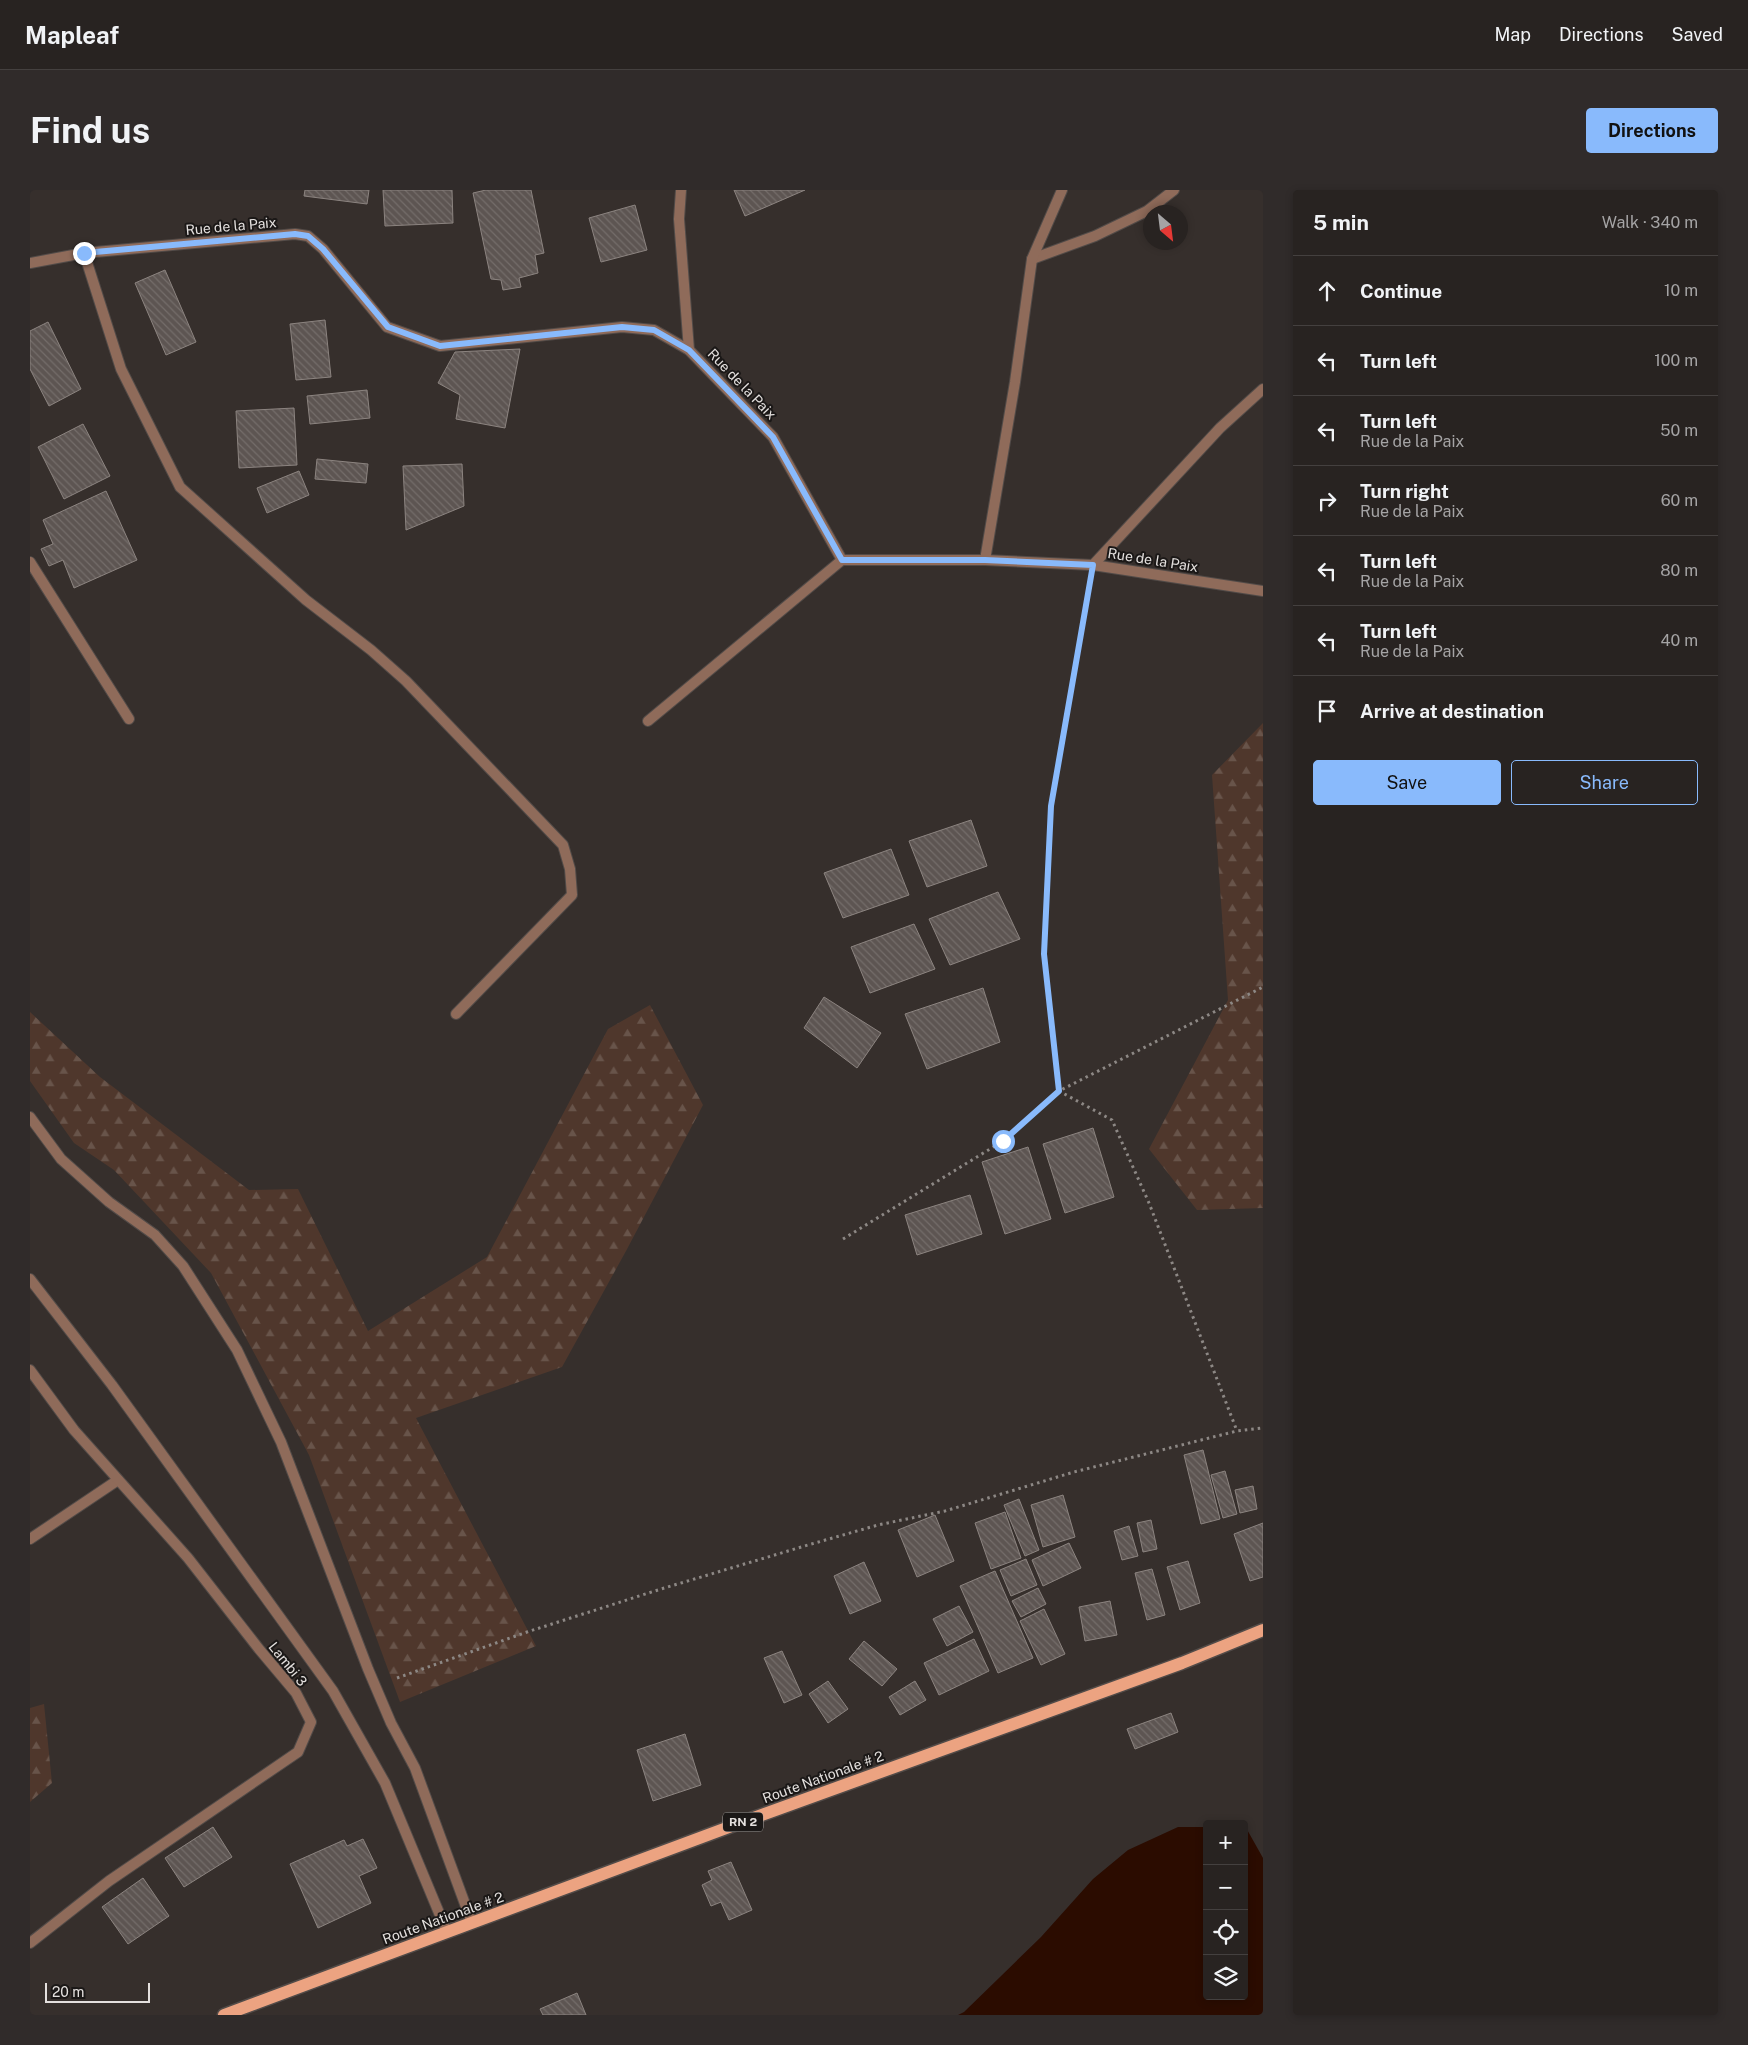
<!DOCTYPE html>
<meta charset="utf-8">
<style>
:root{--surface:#282321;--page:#302b2a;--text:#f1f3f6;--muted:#a5a4a5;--line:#44403f;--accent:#89bafc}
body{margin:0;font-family:"Public Sans",sans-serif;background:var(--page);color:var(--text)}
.controls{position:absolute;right:15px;bottom:15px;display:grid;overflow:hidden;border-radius:5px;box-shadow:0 2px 8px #0003}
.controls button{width:45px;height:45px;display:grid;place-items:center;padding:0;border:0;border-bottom:1px solid var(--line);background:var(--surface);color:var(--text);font:25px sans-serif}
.compass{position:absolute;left:1113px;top:15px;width:45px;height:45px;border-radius:50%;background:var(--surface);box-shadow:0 2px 8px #0003;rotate:152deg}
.scale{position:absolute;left:15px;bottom:12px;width:105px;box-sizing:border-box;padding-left:5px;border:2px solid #e4e0de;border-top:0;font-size:14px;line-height:18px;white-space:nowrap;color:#e4e0de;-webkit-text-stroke:4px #1b1817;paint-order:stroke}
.stop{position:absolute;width:15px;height:15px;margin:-11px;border:4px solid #89bafc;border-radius:50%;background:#fff}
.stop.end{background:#89bafc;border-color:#fff;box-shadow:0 1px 5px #0008}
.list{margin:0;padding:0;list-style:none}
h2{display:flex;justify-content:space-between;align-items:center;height:65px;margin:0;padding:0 20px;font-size:21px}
h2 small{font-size:16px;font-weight:400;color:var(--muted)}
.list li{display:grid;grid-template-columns:32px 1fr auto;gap:15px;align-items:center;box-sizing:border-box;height:70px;padding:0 20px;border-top:1px solid var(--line)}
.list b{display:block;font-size:19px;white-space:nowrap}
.list p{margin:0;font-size:16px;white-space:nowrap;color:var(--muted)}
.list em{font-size:16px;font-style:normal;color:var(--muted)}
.actions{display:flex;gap:10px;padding:15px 20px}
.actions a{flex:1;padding:11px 0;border:1px solid var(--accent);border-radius:5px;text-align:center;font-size:18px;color:var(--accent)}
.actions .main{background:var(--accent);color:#111}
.icon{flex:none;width:28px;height:28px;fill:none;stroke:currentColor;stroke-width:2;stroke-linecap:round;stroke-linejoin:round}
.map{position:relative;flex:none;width:1233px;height:1825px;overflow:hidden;border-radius:5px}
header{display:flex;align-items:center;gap:30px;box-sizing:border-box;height:70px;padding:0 25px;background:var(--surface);border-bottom:1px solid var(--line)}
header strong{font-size:24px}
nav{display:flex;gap:28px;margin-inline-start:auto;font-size:18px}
.intro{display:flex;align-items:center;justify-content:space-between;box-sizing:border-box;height:120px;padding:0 30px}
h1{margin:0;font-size:35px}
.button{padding:12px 22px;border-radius:5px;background:var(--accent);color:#111;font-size:18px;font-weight:700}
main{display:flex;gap:30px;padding:0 30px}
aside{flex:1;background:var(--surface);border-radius:5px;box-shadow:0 2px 8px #0003}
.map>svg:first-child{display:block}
.forest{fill:url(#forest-firs)}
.water{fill:#2b0c00}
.building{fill:url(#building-back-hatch);stroke:#8c8480}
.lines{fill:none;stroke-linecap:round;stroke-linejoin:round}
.lane-casing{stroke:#524b48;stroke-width:12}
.street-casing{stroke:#524b48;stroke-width:12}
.primary-casing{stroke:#524b48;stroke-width:15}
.path{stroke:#8d8885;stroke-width:3;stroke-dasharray:2.5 4;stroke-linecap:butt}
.lane{stroke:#8f6b5a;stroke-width:10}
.street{stroke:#8f6b5a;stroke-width:10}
.primary{stroke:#eca381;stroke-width:12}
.route{stroke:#89bafc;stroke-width:6}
.labels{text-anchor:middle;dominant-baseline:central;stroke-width:4;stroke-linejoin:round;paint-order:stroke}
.shield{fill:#1b1817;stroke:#a8a4a2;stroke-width:1}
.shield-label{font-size:12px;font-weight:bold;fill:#e4e0de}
.street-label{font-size:14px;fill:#e4e0de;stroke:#1b1817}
</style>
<header>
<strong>Mapleaf</strong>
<nav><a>Map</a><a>Directions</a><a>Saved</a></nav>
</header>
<div class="intro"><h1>Find us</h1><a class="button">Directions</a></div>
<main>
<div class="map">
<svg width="1233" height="1825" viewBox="0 0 1233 1825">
<defs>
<pattern id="forest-firs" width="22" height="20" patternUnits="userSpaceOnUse" patternTransform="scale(1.25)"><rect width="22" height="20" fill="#4f372c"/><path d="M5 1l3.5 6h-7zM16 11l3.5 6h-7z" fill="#68544a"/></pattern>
<pattern id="building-back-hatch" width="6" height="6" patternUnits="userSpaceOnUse" patternTransform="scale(1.25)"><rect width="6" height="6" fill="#5d5552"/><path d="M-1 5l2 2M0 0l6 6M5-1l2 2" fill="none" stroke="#746d6a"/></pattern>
</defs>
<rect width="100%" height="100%" fill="#362f2c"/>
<g class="forest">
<path d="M1233,533V1018L1167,1020L1119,959L1198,810L1182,585Z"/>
<path d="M620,815L673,915L596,1061L532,1177L386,1228L506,1456L370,1512L279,1265L181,1083L84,980L44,953L0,891V822L70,887L219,1000L268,999L338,1141L457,1067L578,839Z"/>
<path d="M14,1514L22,1593L0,1612V1518Z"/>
</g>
<path class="water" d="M1215,1636L1233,1668V1825H928L934,1822L1011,1747L1063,1689L1098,1660L1148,1637H1177V1806H1214Z"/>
<g class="building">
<path d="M275,0H339L337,14L274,6Z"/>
<path d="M353,0H422L423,33L355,36Z"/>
<path d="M456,0H501L514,63L505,65L508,83L489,88L491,97L473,100L471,90L461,89L443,3Z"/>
<path d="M704,0H775L715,26Z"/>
<path d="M605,15L617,60L571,72L559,28Z"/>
<path d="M135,80L166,152L136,165L105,93Z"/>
<path d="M295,130L301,187L266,190L260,134Z"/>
<path d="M18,132L51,199L19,216L0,179V141Z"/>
<path d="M490,159L475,238L426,229L430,205L408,193L425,162Z"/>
<path d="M337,200L340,228L280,234L277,206Z"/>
<path d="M264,218L267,275L209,278L206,221Z"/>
<path d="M53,234L80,286L34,309L8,257Z"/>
<path d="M287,269L338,274L336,293L285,289Z"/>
<path d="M432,274L434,316L376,340L373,276Z"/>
<path d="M269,281L279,305L237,323L227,298Z"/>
<path d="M76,301L107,370L44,398L33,370L19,376L11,359L23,354L13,330Z"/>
<path d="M941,630L957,676L897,697L879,651Z"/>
<path d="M861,659L879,705L813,728L794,683Z"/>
<path d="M968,702L990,749L920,775L899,729Z"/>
<path d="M884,734L905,779L840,803L821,757Z"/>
<path d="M953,798L970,852L897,879L875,824Z"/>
<path d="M794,807L851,843L827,878L774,838Z"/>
<path d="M1063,938L1084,1007L1035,1023L1013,954Z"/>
<path d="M998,957L1021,1029L975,1044L952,972Z"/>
<path d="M940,1005L952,1044L887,1065L875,1025Z"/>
<path d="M1173,1260L1190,1329L1171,1334L1154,1265Z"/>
<path d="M1195,1281L1207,1324L1193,1328L1181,1285Z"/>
<path d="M1223,1296L1227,1319L1210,1323L1205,1300Z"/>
<path d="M1033,1305L1045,1347L1013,1357L1001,1315Z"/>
<path d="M989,1309L1009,1360L995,1366L974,1315Z"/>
<path d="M975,1322L991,1368L961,1379L945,1333Z"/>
<path d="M905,1325L924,1371L887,1387L868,1340Z"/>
<path d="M1121,1330L1127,1359L1113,1362L1107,1333Z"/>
<path d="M1233,1333V1387L1220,1391L1204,1344Z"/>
<path d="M1099,1336L1108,1366L1092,1370L1084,1341Z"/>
<path d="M1039,1353L1051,1378L1013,1396L1002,1370Z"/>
<path d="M996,1369L1007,1395L981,1406L970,1380Z"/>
<path d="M1158,1371L1170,1413L1150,1420L1137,1377Z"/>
<path d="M834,1372L851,1411L820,1424L804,1386Z"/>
<path d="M1122,1379L1135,1425L1117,1430L1105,1383Z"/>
<path d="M965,1381L1003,1468L968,1483L930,1396Z"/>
<path d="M1008,1398L1016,1414L991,1427L982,1411Z"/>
<path d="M1080,1411L1087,1445L1055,1451L1049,1417Z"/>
<path d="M929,1416L943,1442L917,1456L903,1429Z"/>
<path d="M1014,1419L1035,1464L1011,1475L990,1431Z"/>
<path d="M944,1449L959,1481L909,1505L894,1473Z"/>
<path d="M834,1451L867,1479L852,1496L819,1469Z"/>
<path d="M752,1461L772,1505L754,1513L734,1468Z"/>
<path d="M798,1491L818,1519L798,1533L779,1504Z"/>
<path d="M885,1491L896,1510L870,1525L859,1507Z"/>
<path d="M1141,1523L1148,1542L1105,1559L1097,1539Z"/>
<path d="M655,1544L671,1595L623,1611L607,1560Z"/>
<path d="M183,1637L202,1667L154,1697L135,1668Z"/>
<path d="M333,1649L347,1678L329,1686L341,1713L288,1738L260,1674L314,1650L317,1656Z"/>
<path d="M701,1672L722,1720L699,1730L691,1712L681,1716L672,1695L682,1690L678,1681Z"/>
<path d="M113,1688L139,1726L98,1754L72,1717Z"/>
<path d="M547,1803L556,1825H513L510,1819Z"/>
</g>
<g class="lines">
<defs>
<g id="lane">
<path d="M0,927L31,969L79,1012L125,1045L153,1076L207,1160L251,1252L338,1479L361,1533L385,1578L442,1733"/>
<path d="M0,1089L82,1195L303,1501L355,1593L417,1742"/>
<path d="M0,1349L88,1290"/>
</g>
<g id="street">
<path d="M651,0L649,29L659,160"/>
<path d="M54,63L91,179L150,297L276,410L341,460L376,491L533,655L540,679L542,705L426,824"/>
<path d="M1002,69L1065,46L1117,21L1144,0"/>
<path d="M0,73L54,63L265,44L278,46L293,59L357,137L410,156L592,137L624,140L659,160L743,247L812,370H955L1063,375L1233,401"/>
<path d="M955,370L985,192L1002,69L1032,0"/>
<path d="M0,372L99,529"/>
<path d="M1063,375L1190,238L1233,199"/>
<path d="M618,531L812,370"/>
<path d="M0,1180L44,1240L158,1368L229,1459L266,1503L281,1532L268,1562L79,1691L0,1753"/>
</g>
<path id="primary" d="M194,1825L726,1627L1152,1473L1233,1440"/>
</defs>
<use href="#lane" class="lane-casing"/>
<use href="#street" class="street-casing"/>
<use href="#primary" class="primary-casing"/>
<g class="path">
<path d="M1059,398L1021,616L1014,764L1029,901L1082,930L1119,1013L1207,1241"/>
<path d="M813,1049L973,951L1029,901L1233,797"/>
<path d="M367,1488L497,1442L631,1399L778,1355L848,1335L915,1321L1044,1282L1207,1241L1233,1238"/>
</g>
<use href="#lane" class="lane"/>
<use href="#street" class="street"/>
<use href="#primary" class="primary"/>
</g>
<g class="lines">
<path class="route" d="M54,63L265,44L278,46L293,59L358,137L410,156L592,137L624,140L659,160L743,247L812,370H955L1063,375L1021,616L1014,764L1029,901L973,951"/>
</g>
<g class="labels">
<rect class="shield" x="693" y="1622.5" width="40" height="19" rx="4"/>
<g class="shield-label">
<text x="713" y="1632">RN 2</text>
</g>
<g class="street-label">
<text transform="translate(201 36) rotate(-5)">Rue de la Paix</text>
<text transform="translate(712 194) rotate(46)">Rue de la Paix</text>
<text transform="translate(1123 370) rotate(9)">Rue de la Paix</text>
<text transform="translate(258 1474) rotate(51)">Lambi 3</text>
<text transform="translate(793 1587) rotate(-20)">Route Nationale # 2</text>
<text transform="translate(413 1728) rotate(-20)">Route Nationale # 2</text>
</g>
</g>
</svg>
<div class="controls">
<button>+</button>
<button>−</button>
<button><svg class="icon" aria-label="locate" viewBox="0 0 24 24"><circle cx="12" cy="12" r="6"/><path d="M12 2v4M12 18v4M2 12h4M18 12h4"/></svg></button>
<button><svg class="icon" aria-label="layers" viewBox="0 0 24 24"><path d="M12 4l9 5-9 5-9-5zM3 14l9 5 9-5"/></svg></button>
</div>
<svg class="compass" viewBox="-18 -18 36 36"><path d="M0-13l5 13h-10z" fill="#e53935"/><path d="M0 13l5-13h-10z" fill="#a5a4a5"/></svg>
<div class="scale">20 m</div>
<div class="stop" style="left:973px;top:951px"></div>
<div class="stop end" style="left:54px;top:63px"></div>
</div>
<aside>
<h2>5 min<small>Walk · 340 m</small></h2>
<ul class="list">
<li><svg class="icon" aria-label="ahead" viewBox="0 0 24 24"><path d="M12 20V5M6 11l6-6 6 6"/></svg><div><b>Continue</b></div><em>10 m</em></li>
<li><svg class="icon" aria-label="left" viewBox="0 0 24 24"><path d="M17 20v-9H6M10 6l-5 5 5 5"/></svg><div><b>Turn left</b></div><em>100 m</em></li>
<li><svg class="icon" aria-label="left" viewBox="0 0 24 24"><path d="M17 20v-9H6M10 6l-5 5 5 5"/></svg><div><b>Turn left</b><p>Rue de la Paix</p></div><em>50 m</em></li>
<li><svg class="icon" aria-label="right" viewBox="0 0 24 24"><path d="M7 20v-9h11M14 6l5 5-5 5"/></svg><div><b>Turn right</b><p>Rue de la Paix</p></div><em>60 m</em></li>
<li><svg class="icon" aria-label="left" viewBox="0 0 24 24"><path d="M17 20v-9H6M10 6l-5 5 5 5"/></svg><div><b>Turn left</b><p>Rue de la Paix</p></div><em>80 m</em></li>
<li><svg class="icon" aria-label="left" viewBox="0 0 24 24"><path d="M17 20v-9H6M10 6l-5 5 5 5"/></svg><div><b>Turn left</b><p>Rue de la Paix</p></div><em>40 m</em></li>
<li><svg class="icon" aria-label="arrive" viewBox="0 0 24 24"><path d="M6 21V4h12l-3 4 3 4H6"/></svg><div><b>Arrive at destination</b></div></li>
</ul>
<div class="actions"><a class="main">Save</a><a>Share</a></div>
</aside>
</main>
